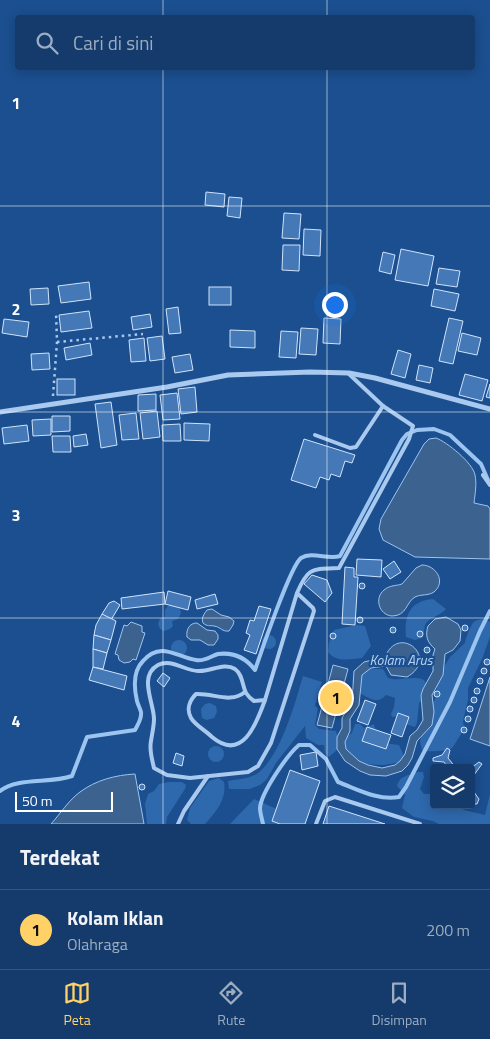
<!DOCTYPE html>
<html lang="id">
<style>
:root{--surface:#143b6b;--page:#214673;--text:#f1f3f6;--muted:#9dadc1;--line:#33557e;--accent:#ffd166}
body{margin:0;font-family:"Titillium Web",sans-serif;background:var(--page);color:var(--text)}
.controls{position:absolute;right:15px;bottom:15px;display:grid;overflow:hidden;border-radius:5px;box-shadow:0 2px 12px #0003}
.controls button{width:45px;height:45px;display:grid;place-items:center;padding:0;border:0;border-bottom:1px solid var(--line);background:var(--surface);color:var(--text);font:25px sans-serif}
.scale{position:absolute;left:15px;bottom:12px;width:98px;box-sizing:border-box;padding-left:5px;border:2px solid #fff;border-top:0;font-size:14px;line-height:18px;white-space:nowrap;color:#fff;-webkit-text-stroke:4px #1b4f8f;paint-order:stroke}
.you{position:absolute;left:334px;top:304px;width:18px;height:18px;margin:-12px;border:4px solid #fff;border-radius:50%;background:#1a73e8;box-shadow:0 0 0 8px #1a73e833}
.badge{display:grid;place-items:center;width:32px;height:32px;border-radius:50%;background:var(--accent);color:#111;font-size:16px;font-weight:700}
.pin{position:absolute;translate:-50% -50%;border:2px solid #fff;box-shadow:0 1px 5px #0006}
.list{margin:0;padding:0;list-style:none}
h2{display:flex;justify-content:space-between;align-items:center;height:65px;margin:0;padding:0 20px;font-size:21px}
h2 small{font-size:16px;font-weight:400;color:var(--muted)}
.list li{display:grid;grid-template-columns:32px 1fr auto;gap:15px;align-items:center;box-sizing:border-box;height:80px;padding:0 20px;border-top:1px solid var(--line)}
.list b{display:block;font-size:19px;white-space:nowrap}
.list p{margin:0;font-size:16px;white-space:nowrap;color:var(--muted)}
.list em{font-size:16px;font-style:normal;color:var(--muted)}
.icon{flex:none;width:28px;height:28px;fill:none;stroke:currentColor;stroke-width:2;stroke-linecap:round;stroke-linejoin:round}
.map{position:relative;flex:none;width:490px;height:824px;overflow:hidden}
.search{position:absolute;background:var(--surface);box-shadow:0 2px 12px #0003;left:15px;right:15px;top:15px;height:55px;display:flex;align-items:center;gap:12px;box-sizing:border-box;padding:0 18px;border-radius:5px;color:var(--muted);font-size:19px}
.sheet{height:145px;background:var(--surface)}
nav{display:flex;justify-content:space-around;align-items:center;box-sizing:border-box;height:70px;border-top:1px solid var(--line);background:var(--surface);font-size:14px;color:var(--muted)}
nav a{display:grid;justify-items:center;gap:2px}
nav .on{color:var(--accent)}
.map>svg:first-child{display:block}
.green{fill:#2e69ad}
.water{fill:#3c6290;stroke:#9cc4f0}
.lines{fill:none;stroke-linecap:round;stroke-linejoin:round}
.stream{stroke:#9cc4f0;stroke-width:4}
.building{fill:#4478b7;stroke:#cfe3fa}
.path{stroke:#a9c9ee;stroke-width:2.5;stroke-dasharray:2.5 4;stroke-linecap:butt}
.service{stroke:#a9c9ee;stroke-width:4}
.minor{stroke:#a9c9ee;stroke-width:5}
.grid{fill:none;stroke:#fff;stroke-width:1;stroke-opacity:0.55}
.labels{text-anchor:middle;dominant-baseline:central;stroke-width:4.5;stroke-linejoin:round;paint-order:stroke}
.water-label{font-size:14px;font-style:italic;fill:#b5d3f5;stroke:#1b4f8f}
.grid-label{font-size:16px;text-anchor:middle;font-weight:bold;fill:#fff;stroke:#1b4f8f;stroke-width:4.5;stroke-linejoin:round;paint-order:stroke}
</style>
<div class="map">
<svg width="490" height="824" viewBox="0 0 490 824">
<rect width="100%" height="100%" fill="#1b4f8f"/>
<g class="green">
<path d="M433,599L446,609C440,616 428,618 425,625C424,630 424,634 422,638L415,640L406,637C404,615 410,601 433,599Z"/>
<path d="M173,604L180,608L181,613L178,619L172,621L173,626L170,629L164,631L160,629L158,624L160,618L165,617V610L168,606Z"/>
<path d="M482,619L490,622V637L482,659L468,688V700L463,721L464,729L453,747L448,751C438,750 431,753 422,750L420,742L429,705L435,700L437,687L434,684L450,657L465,643C465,640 471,624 474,622C476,620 479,620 482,619Z"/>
<path d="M357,625L365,626L371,646L362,658C349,659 337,663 328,652L329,643L334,630Z"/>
<circle cx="269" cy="642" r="7"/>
<circle cx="179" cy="648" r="8"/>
<path d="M365,669H383L388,678C400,682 413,675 424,680L427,685L424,698L419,703L417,723L415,727L405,724L399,716L392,717L391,714L394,707L395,698L386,695C376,706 369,697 359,693L358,682Z"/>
<path d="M303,676L322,682L315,706L318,708L315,725L319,729L336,731C341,747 341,747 329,757L325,753L324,745H318L306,738L305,726L276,763L267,779L260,785L250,789H229L228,781C238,779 250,779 258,773C281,755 295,703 303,676Z"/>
<path d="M210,703L216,706L217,712L214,718L207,720L202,718L201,709L205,704Z"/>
<path d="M355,724H360L364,728L374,724L376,734L383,743L399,745L405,758L402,762L384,765L362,764L346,751L343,739L352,733Z"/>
<circle cx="216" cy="754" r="8"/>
<path d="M418,772H423L424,777L420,789L424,794H434V805H456L464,810L485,815L490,794V824H439L433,821L414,817L402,808L405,795L397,786C400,775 408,776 418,772Z"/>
<path d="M219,778L224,782C227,799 216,812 205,824H191L187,820L190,808L209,781Z"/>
<path d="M169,782H182L186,785L185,789L167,817L166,824H147L145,804L148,794L154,791L159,784Z"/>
<path d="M254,799L279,810L288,824H230Z"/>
</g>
<g class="water">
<path d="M436,438C447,442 473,463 475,475C477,484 475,494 474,503L488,506L490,509V559L415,557L383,540L379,529L381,519L424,444L429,439Z"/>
<path d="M422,565C435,565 447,581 434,592C428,596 421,594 415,597C406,602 407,616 392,616C379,615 374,598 384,590C390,585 396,586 402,584L416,568Z"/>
<path d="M212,609L221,615L229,617L234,621L233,625L229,631C222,632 221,627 214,626C209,625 208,627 203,623C201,618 204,614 207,610Z"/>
<path d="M446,617L458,624L461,630L460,641L453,650L445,654L443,675L432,695L434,712L432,725L417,741L412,758L408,765L402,771L386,776L370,775L360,771L345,761L337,749V737L342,728V718L352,701L354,671L364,662L385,657C399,623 440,658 407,677L391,675L386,666L371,668L362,675L359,705L350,719V731L345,742L346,749L359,761L368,765L382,768L395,765L400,761L405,754L410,736L417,730L423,720L421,695L423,689L433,671V655L435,649C427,642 425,636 428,626L435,619Z"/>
<path d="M131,622L142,626V632L145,633L136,660L133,659L130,662L124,663L119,660L118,655L115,654L124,625L127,626Z"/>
<path d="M197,623L207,630L215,631L218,635V639L214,645H208L200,640H191L187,637C186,630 189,623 197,623Z"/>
<path d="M333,665L348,669L344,684L347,690V700L343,706L336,713L332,728L317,725Z"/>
<path d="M490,677V746L470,739Z"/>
<path d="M135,774L144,824H51C60,814 69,800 80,792C96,780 116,775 135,774Z"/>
</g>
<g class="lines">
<g class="stream">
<path d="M0,791C17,777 50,784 72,776L87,737L135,730C138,724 142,719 141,712C140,708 138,705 137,701C134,688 133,671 143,661C161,640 178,658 196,660C204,662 211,656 218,654C234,652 246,658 255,670C261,652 291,565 301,558C312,551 328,560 340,556L402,440L407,434L417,430L434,429L450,435L481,464L488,480"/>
<path d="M263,824C262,819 260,813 260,808C261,793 287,755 299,745H310L326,759L338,782C357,789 378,801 399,797L406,787L450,702L480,631L490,611"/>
</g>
</g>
<g class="building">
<path d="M206,192L225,194L224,207L205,205Z"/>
<path d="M229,197L242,198L240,218L227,216Z"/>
<path d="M284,213L301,214L299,239L282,238Z"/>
<path d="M304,229L321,230L320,256L303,255Z"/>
<path d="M283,245H300L299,271L282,270Z"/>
<path d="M401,249L434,256L428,286L395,280Z"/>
<path d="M383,252L395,255L391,274L379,271Z"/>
<path d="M439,268L460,271L457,287L436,284Z"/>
<path d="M89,282L91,299L61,303L58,286Z"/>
<rect x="209" y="287" width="22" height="18"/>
<path d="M48,288L49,304L31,305L30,289Z"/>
<path d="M434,289L459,294L455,311L431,306Z"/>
<path d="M178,307L181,333L169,334L166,309Z"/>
<path d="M89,311L92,328L61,332L59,315Z"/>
<path d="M150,314L152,327L133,330L131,317Z"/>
<path d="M324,318L341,319L340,344L323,343Z"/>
<path d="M449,318L463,321L453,364L439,361Z"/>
<path d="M4,319L29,322L27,337L2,333Z"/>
<path d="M301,328L318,329L316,355L299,354Z"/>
<path d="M230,330L255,331V348L230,347Z"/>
<path d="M281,331L298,332L296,358L279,357Z"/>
<path d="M462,333L481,338L477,355L458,351Z"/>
<path d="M162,336L165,359L150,361L147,338Z"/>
<path d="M144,338L146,361L131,362L129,340Z"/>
<path d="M90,343L92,355L66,360L64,348Z"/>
<path d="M398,350L411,354L405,378L391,374Z"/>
<path d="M49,353L50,369L32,370L31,354Z"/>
<path d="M190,354L193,370L175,373L172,357Z"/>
<path d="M419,365L433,368L430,383L416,380Z"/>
<path d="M465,374L488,380L482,401L459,395Z"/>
<rect x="57" y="379" width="18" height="16"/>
<path d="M490,384V398L486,397Z"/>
<path d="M195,387L197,412L181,414L178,389Z"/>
<path d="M177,393L180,419L163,420L160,395Z"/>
<path d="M156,394V410L138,411V395Z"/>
<path d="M111,402L117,445L101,448L95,404Z"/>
<path d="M157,411L160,437L143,439L140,413Z"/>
<path d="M136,413L139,439L122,440L119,415Z"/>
<path d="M52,416H70V431L52,432Z"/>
<path d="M51,419V435L33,436L32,420Z"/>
<path d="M184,423L210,424L209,441L184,440Z"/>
<path d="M180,424L181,441H163L162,425Z"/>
<path d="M27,425L29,441L4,444L2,428Z"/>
<path d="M86,434L88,445L74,447L73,436Z"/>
<path d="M52,436H70L71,452H53Z"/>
<path d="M304,439L355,455L352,463L345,461L340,477L331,474L329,480L320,477L316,488L291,480Z"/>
<path d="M357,559L382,560L381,577L356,575Z"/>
<path d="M394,561L401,572L390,579L383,569Z"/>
<path d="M345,567L354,568V577H358L355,625L342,624Z"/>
<path d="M312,575L327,580L332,593L325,602L304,584Z"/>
<circle cx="362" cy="586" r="3"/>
<path d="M168,591L191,597L188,610L165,604Z"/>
<path d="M164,592L165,604L122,609L121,598Z"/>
<path d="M215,594L218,604L197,609L195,600Z"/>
<path d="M114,601L120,605L111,620L102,614L109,603Z"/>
<path d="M259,606L271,609L256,654L244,650L250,635L246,633L250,620L254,621Z"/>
<path d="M102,614L116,621L111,640L94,635L96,625Z"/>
<circle cx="360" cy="620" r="3"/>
<circle cx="465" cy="628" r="3"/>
<circle cx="393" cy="630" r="3"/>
<circle cx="420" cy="634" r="3"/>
<circle cx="333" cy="636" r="3"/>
<path d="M94,635L111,640L107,653L93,649Z"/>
<circle cx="427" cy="650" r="3"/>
<path d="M93,649L107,653L103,669L93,667Z"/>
<circle cx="487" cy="662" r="3"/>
<path d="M93,667L127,676L124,690L89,680Z"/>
<circle cx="484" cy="671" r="3"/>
<path d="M163,673L170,678L164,687L157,681Z"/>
<circle cx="480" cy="681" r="3"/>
<circle cx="477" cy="691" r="3"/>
<circle cx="437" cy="694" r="3"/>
<circle cx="474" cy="700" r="3"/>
<path d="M365,700L376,704L368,725L357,721Z"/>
<circle cx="470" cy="709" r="3"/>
<path d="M398,713L409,717L402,737L391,733Z"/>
<circle cx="468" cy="719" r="3"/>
<path d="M367,727L391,735L386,749L362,741Z"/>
<circle cx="464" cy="730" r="3"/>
<path d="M447,748L450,750L448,758L456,768H448L444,762L433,761V758L442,755Z"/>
<path d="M316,752L318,766L302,770L300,755Z"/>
<path d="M176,753L184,756L182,766L173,763Z"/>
<path d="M479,762L482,764L471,779V768Z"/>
<path d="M290,770L320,781L305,824H280L272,821Z"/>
<circle cx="142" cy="787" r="3"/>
<path d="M471,788L479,799L477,804H475L471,801Z"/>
<path d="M329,806L385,824H323Z"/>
</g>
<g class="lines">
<g class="path">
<path d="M57,342L143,334"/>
<path d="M53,396L57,342L56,312"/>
</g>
<g class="service">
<path d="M315,435L350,448L356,447L383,406"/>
<path d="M483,475L490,485"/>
<path d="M297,593L313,608L314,611L271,743L258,766L248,772L190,778L167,775L154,768C152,759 149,750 151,741C152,734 154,726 154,719C154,703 138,676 158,665C171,658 185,671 198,671C210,672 224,662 235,669C243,675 242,685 246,693C248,696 251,699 254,701L265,700L297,593C308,567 312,569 339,568L409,439L413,426L383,406L349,374"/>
<path d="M245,692C230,704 214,693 196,694C190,700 186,709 191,718C195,725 206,731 212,737C242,762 256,725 265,700"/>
<path d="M178,824L184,811L208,776"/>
<path d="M316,824L325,801L335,797L420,824"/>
</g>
<path class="minor" d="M0,412L167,387L228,375L310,372L349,373L375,378L490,409"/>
</g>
<path class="grid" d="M163,0V18M327,0V18M163,68V824M327,68V824M0,206H490M0,412H490M0,618H490"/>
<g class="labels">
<g class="water-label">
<text x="401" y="659">Kolam Arus</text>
</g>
</g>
<g class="grid-label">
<text x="16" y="109">1</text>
<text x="16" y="315">2</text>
<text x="16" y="521">3</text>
<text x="16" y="727">4</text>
</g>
</svg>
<div class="controls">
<button><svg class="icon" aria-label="layers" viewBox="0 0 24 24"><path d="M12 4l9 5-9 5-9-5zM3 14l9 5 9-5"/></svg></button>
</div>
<div class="scale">50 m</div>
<div class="you"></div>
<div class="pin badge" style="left:336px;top:698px">1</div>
<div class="search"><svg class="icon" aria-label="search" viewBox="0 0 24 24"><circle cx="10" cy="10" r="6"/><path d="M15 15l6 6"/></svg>Cari di sini</div>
</div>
<section class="sheet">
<h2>Terdekat<small></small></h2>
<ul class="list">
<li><span class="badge">1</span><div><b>Kolam Iklan</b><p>Olahraga</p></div><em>200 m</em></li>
</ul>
</section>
<nav>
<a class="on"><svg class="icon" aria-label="map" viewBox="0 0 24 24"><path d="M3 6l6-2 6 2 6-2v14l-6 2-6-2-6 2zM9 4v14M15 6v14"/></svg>Peta</a>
<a><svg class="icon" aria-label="directions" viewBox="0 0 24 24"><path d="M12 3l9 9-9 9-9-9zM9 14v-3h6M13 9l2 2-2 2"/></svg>Rute</a>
<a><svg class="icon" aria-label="saved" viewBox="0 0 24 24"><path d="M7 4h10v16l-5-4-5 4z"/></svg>Disimpan</a>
</nav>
